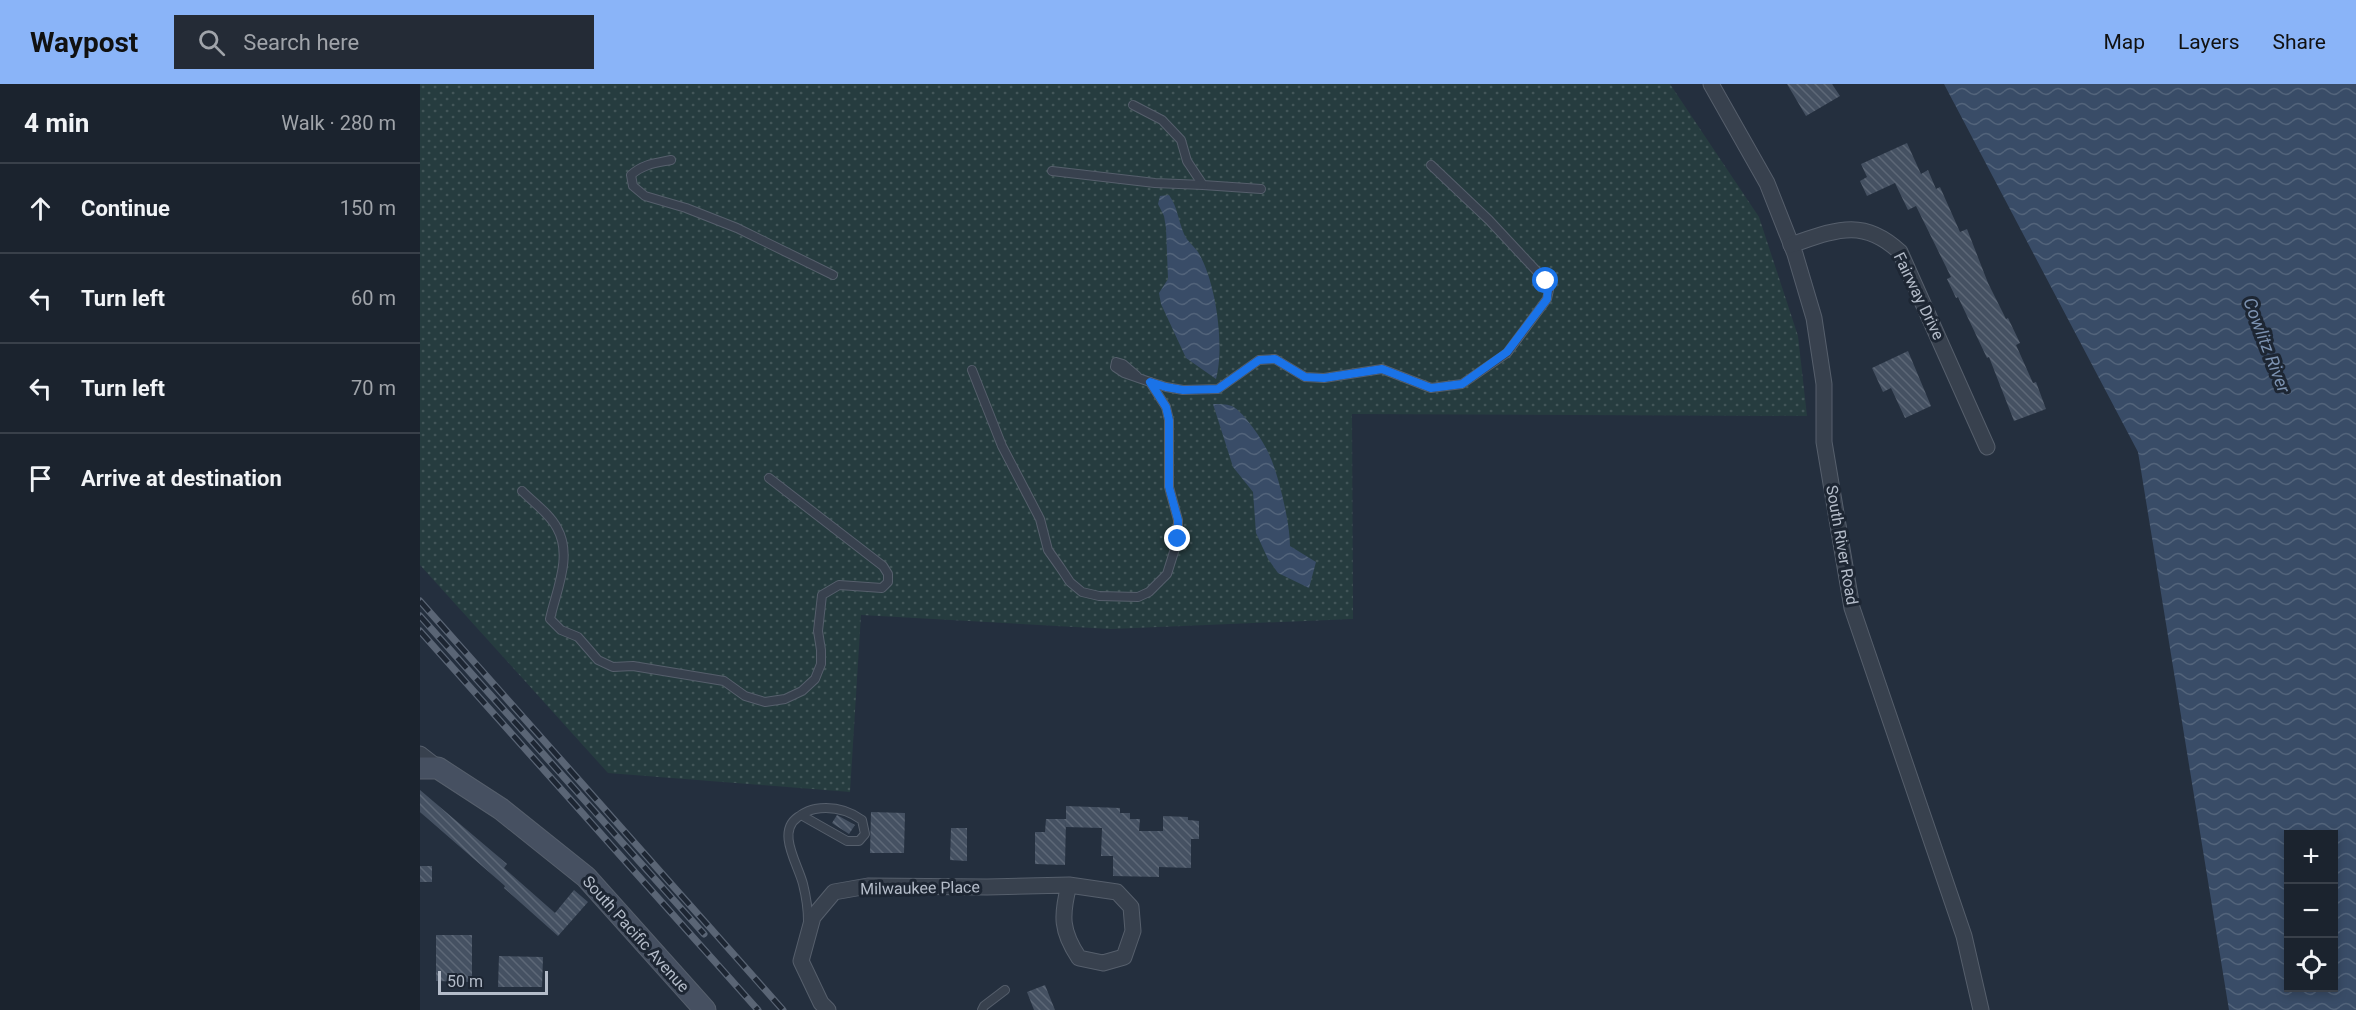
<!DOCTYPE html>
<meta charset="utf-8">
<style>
:root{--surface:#1b232e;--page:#242b36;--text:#f1f3f6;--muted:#a0a4aa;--line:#39404a;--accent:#8ab4f8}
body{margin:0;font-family:Roboto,sans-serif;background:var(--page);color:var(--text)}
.controls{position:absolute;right:18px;bottom:18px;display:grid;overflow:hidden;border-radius:0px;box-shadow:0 3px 9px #0003}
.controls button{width:54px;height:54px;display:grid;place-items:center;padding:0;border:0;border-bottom:2px solid var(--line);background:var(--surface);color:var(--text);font:30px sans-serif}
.scale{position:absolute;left:18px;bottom:15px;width:110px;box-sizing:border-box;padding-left:6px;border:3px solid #b4bcc9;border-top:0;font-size:16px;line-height:21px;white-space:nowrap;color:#b4bcc9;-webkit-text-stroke:4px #1d2633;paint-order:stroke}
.stop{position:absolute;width:18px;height:18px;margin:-14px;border:4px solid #1a73e8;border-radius:50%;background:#fff}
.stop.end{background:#1a73e8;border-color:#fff;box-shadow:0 2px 6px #0008}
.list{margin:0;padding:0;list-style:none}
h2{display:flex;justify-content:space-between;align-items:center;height:78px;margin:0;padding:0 24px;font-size:26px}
h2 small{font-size:20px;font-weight:400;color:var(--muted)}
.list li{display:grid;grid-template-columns:39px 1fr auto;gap:18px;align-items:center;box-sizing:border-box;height:90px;padding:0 24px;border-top:2px solid var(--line)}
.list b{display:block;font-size:22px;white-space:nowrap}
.list em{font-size:20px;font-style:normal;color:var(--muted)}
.icon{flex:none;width:33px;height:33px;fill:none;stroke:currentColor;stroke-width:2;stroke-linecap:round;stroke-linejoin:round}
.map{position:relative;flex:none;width:1936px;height:926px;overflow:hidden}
header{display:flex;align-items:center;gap:36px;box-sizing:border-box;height:84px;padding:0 30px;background:var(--accent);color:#111}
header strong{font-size:28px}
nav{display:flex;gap:33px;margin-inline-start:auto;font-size:21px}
.search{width:420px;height:54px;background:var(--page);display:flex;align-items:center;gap:15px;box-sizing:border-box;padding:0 21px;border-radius:0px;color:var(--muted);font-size:22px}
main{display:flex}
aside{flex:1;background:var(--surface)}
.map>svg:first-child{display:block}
.grass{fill:url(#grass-dots)}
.water{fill:url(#water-waves);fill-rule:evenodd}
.building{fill:url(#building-back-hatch)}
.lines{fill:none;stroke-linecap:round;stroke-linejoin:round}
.lane-casing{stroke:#565f6c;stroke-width:10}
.street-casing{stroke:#565f6c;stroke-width:17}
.secondary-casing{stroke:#565f6c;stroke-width:23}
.lane{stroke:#38414e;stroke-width:8}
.street{stroke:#38414e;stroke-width:15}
.secondary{stroke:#465061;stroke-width:21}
.rail-casing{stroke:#5a6575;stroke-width:7}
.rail{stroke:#1d2633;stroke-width:4.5;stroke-dasharray:14;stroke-linecap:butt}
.route{stroke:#1a73e8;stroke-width:8}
.labels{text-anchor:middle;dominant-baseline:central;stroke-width:6;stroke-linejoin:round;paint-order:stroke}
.street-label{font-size:16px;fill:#b4bcc9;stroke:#1d2633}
.water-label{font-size:18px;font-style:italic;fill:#7c92b1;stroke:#1d2633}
</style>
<header>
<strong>Waypost</strong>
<div class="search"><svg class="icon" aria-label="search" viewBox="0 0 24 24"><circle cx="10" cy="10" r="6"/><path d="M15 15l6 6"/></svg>Search here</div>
<nav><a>Map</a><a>Layers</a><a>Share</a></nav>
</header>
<main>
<aside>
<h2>4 min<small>Walk · 280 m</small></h2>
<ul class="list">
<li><svg class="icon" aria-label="ahead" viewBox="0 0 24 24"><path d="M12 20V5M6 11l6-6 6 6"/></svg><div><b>Continue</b></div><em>150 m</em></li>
<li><svg class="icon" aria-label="left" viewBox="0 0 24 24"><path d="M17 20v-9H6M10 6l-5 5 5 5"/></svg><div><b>Turn left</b></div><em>60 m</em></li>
<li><svg class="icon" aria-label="left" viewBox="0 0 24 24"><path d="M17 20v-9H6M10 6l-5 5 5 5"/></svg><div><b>Turn left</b></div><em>70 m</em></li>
<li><svg class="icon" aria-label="arrive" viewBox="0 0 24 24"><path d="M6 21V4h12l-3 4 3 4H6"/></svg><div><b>Arrive at destination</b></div></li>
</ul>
</aside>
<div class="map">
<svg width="1936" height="926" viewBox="0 0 1936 926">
<defs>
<pattern id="grass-dots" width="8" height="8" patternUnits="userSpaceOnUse" patternTransform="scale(1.5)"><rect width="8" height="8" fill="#263c3f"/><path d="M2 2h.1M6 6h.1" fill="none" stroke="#435659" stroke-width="1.8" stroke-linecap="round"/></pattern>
<pattern id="water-waves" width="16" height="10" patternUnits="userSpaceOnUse" patternTransform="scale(1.5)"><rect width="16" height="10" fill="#394c67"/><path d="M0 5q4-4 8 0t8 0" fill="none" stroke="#53647b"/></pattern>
<pattern id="building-back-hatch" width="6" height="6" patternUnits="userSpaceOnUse" patternTransform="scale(1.5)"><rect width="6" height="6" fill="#455162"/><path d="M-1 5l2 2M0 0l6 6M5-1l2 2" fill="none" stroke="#5d6877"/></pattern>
</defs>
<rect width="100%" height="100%" fill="#242f3e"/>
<path class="grass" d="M0,0H1250L1339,133L1378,252L1387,332L932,330L933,535L691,545L441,531L430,708L188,689L0,481Z"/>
<g class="water">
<path d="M1524,0H1936V926H1809L1718,368ZM1868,750H1914V904H1868Z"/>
<path d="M749,111C758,124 758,136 764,150C767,157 774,162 778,168C796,197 805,263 796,295L766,274L741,220L739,209L748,195L746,144L744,132L738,120L740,112Z"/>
<path d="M793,320C799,320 806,320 812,322C824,328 844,358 849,370C859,392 870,439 870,462L896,478L889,504L858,489L848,475L836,449L833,408L813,383Z"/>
</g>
<g class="building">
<path d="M1367,0H1412L1420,12L1386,32Z"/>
<path d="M1487,59L1501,90L1508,86L1516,105L1520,103L1540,148L1547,145L1568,199L1586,235L1588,234L1600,259L1596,261L1613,299L1616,298L1626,325L1594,337L1569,273L1567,274L1538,213L1536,214L1527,195L1531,193L1496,122L1488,126L1475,99L1447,112L1440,97L1447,93L1441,80Z"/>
<path d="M1488,267L1511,322L1485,334L1471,304L1463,308L1452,284Z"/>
<path d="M0,706L87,780L84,784L135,829L154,806L168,818L138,852L84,804L85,802L0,728Z"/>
<path d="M646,722L700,724V729H710V735H720L719,747H743V732L768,733V736L779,737V755H771V784L739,783V793L693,792V772H681L682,744L646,743Z"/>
<path d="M451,728L485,729L484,769H450Z"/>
<path d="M417,731L435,741L429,750L412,739Z"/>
<path d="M626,735H646L645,781L615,780V748H625Z"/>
<path d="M531,744H547V777L530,776Z"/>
<rect x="0" y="782" width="12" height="16"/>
<path d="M16,851H52V898L16,897Z"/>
<path d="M79,872L123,873L122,903H78Z"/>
<path d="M625,901L635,926H614L607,908Z"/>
</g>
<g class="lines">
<defs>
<g id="lane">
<path d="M713,21L742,36L761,56L767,77L783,101L841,105"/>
<path d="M251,76C236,79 223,80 211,91L213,102L225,112L266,124L317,144L413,191"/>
<path d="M632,87L735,99L783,101"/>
<path d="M552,286L582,362L620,435L628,466L640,483L650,498L662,508L679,512L718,513L729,508L747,490L758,455V436L749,403V336L746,323L730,298L704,289L695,283L696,278L703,280L717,292"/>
<path d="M730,298L746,303L763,306L798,305L839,276L855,275L885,293L904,294L962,285L1011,304L1042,300L1087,269L1127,215L1129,206L1126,197L1069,136L1011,81"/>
<path d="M102,407C113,418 130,430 137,444C153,472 136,507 130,535L141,546L158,553L178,576L193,583L213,582L304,597L325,612L345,618L365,615L382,607L395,595L401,580V566L398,547L402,511L419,501L462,504L468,498V490L463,482L349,394"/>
<path d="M381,731L427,757H439L445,750L442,736C428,726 413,722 395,725C388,726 384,729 378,733C356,748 378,780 383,800C386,812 388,824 388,837"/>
<path d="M562,926L564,922L585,906"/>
</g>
<g id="street">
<path d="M1291,0L1347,99L1375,170L1394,234L1404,300V358L1432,524L1544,852L1561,926"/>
<path d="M1371,161C1415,146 1443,133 1480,168L1567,363"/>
<path d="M0,670L18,684"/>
<path d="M408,926L401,919L381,877L393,833L414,808L448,802L567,803L649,801L697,808L711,823L713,847L704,873L683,879L659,874C641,847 641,832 649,801"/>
</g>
<path id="secondary" d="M0,684H18L81,725L166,793L285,926"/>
</defs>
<use href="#lane" class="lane-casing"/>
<use href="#street" class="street-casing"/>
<use href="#secondary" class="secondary-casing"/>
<use href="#lane" class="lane"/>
<use href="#street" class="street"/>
<use href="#secondary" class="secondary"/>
<defs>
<g id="rail">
<path d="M0,517L363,926"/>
<path d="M0,532L284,850"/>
<path d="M0,547L338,926"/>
</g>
</defs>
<use href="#rail" class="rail-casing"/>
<use href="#rail" class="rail"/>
</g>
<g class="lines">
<path class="route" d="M758,455V436L749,403V336L746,323L730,298L746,303L763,306L798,305L839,276L855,275L885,293L904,294L962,285L1011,304L1042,300L1087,268L1127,215L1128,206L1126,197"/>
</g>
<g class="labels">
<g class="street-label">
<text transform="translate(1499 212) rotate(64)">Fairway Drive</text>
<text transform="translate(1422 461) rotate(80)">South River Road</text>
<text transform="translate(500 804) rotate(-1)">Milwaukee Place</text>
<text transform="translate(216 850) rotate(48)">South Pacific Avenue</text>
</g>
<g class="water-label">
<text transform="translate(1847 261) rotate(69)">Cowlitz River</text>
</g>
</g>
</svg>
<div class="controls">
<button>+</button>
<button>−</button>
<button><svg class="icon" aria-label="locate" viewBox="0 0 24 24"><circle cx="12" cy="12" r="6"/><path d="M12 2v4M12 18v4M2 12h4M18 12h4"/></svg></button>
</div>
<div class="scale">50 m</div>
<div class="stop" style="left:1126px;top:197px"></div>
<div class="stop end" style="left:758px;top:455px"></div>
</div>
</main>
